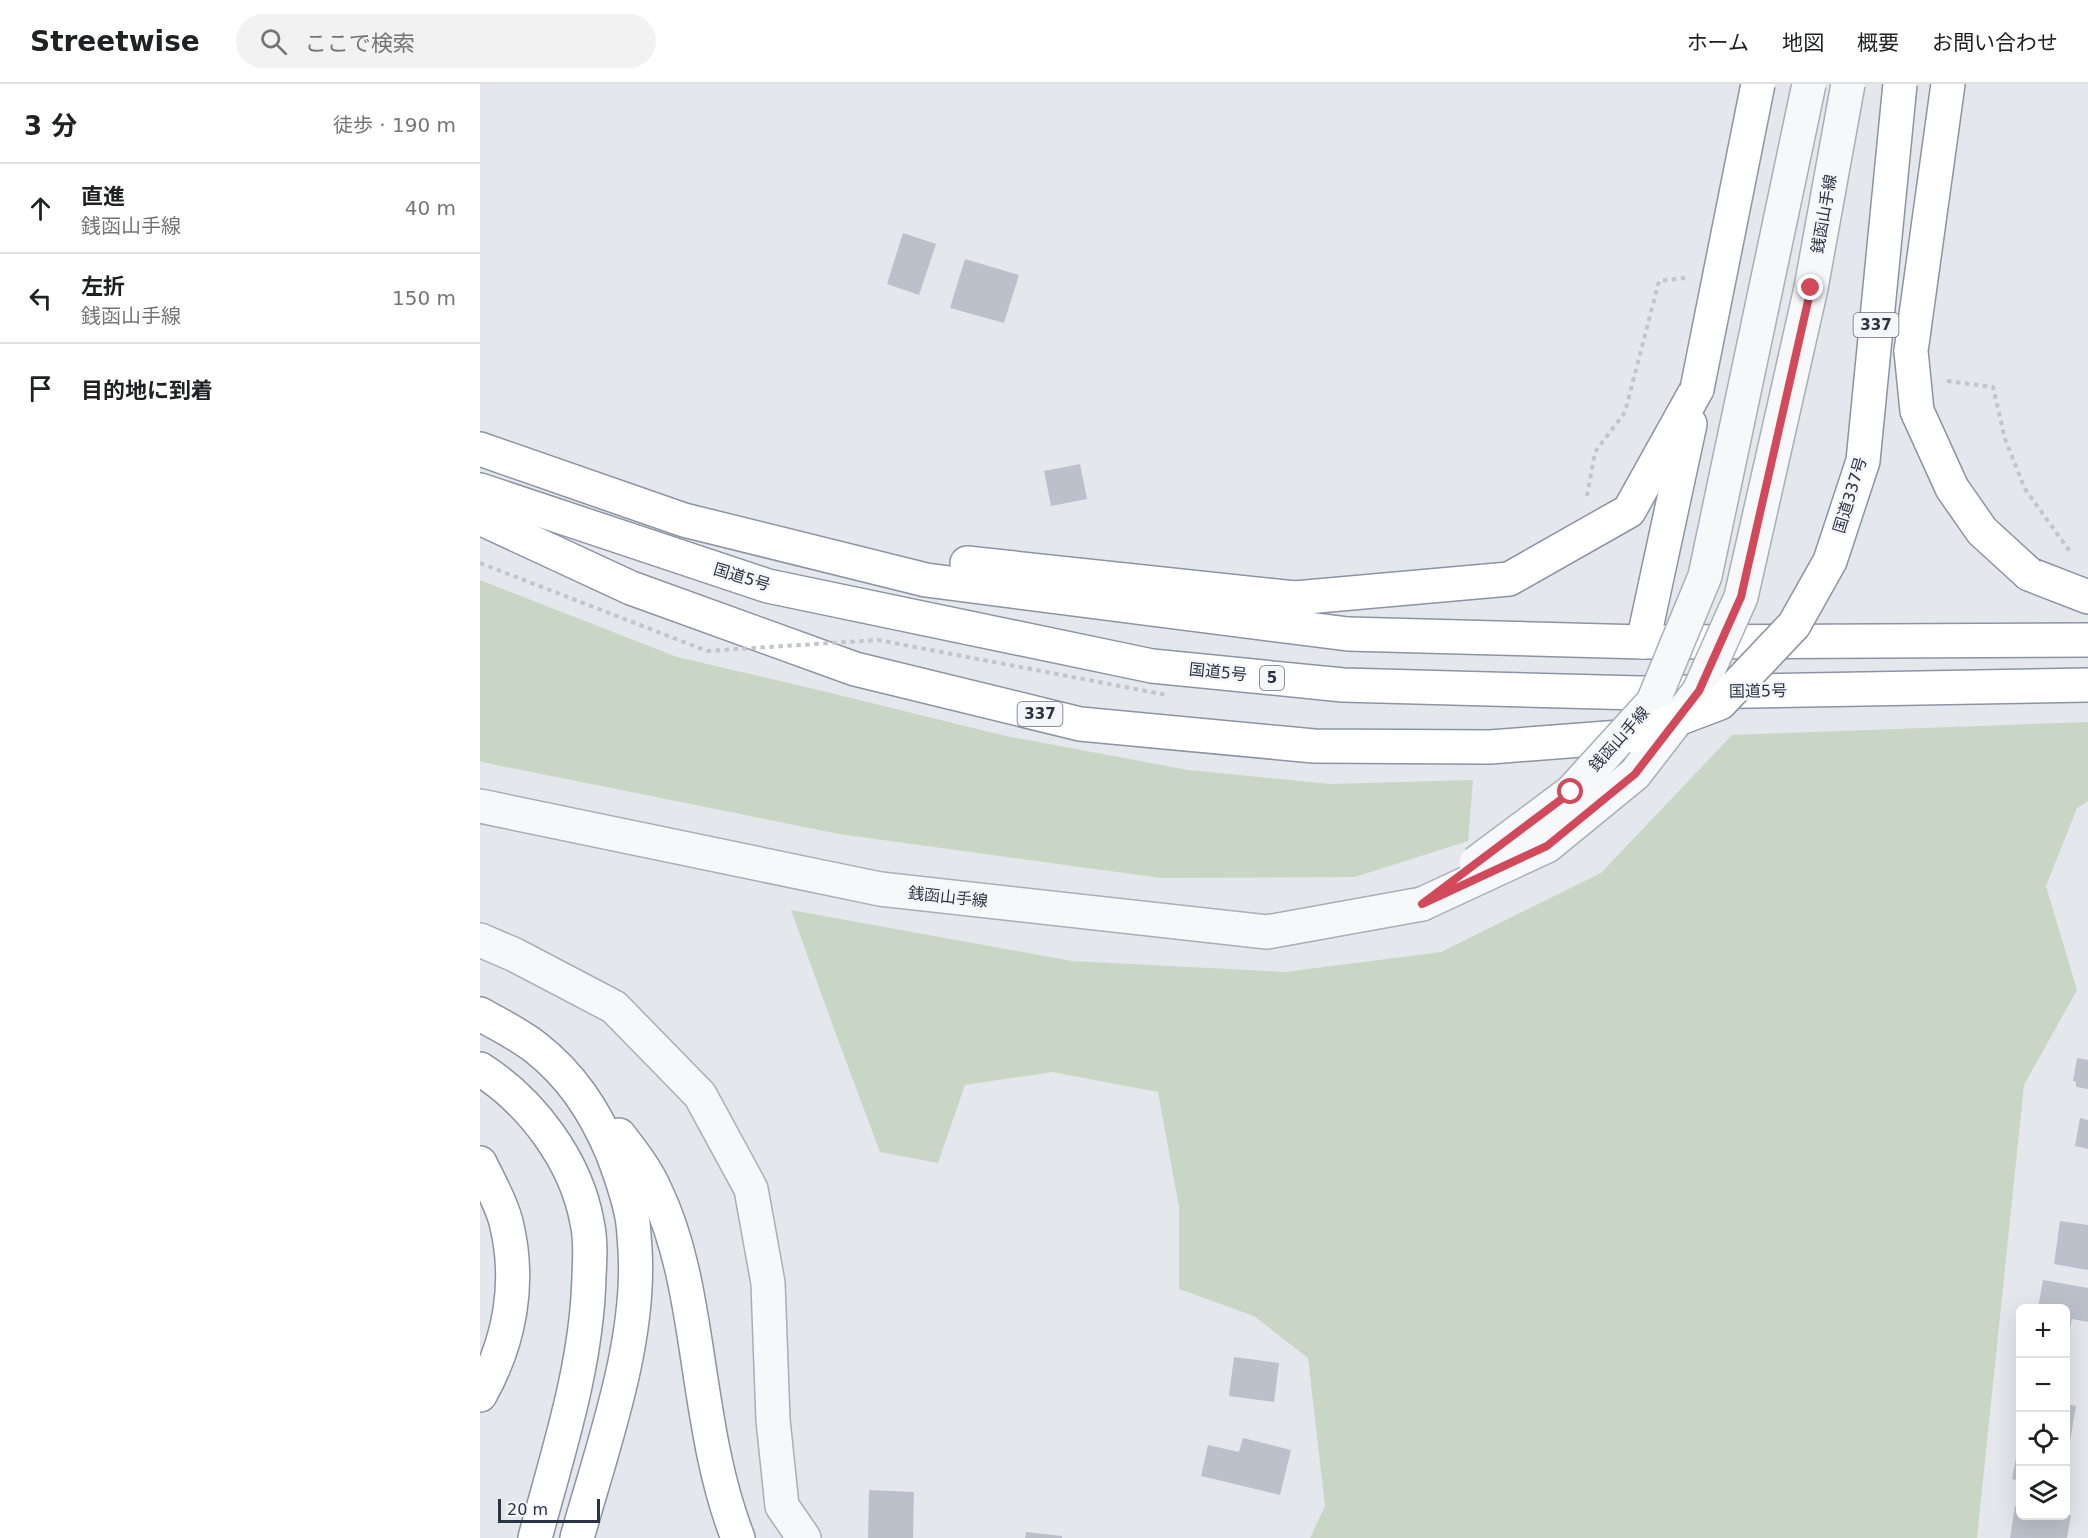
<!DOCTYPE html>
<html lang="ja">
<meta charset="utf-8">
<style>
:root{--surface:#fff;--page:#f2f2f2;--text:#202124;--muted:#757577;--line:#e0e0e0}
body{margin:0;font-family:"DejaVu Sans","Noto Sans JP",sans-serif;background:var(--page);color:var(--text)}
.controls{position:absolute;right:18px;bottom:18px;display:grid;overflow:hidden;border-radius:9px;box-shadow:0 6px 24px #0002}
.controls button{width:54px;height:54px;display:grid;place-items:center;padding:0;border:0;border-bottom:2px solid var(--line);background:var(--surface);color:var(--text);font:30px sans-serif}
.scale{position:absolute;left:18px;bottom:15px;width:102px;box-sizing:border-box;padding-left:6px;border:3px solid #2b3445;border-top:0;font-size:16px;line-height:21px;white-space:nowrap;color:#2b3445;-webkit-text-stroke:4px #f4f6f9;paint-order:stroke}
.stop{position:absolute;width:18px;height:18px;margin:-14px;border:4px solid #d1495b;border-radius:50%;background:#fff}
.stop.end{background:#d1495b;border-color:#fff;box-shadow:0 2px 6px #0008}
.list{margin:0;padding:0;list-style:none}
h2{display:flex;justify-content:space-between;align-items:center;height:78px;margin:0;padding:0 24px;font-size:26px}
h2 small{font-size:20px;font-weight:400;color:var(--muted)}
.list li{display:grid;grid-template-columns:39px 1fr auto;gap:18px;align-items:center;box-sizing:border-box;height:90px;padding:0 24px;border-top:2px solid var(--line)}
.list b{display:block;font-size:22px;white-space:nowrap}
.list p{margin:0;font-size:20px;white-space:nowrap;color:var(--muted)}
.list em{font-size:20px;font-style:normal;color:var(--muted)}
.icon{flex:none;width:33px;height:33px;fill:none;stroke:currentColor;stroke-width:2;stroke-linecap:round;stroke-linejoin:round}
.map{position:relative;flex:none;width:1608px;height:1454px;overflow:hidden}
header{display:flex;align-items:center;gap:36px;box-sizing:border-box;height:84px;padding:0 30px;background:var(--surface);border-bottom:2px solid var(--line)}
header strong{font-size:28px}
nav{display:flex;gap:33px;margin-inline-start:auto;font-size:21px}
.search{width:420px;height:54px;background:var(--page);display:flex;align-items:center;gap:15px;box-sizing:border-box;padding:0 21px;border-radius:33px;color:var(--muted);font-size:22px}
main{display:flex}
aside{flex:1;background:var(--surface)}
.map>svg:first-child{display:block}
.green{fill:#c9d6c5}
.building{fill:#bbc0ca}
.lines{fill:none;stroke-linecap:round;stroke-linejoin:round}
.minor-casing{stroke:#a9aeb7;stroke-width:36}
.highway-casing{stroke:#8b94a3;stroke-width:36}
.path{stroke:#c2c5cb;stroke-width:4;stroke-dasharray:4.5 4.5;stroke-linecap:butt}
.minor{stroke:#f7f8fa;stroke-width:33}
.highway{stroke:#fff;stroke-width:33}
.minor-bridge-casing{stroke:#a9aeb7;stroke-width:36;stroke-linecap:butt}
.highway-bridge-casing{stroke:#8b94a3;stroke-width:36;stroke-linecap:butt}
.path-bridge{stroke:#c2c5cb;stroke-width:4;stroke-dasharray:4.5 4.5;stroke-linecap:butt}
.minor-bridge{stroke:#f7f8fa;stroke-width:33}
.highway-bridge{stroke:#fff;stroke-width:33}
.route{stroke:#d1495b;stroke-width:8}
.labels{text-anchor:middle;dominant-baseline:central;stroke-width:5;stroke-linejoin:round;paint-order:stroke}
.shield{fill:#f4f6f9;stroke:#676e7b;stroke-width:1.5}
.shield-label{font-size:15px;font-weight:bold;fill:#2b3445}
.street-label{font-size:16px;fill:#2b3445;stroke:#f4f6f9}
</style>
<header>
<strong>Streetwise</strong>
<div class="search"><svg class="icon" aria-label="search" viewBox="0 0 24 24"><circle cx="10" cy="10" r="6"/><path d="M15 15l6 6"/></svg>ここで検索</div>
<nav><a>ホーム</a><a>地図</a><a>概要</a><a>お問い合わせ</a></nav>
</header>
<main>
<aside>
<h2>3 分<small>徒歩 · 190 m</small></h2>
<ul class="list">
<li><svg class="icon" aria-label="ahead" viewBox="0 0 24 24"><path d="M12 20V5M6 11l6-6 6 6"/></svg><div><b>直進</b><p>銭函山手線</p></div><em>40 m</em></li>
<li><svg class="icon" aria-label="left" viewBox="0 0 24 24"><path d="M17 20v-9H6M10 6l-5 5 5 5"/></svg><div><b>左折</b><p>銭函山手線</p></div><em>150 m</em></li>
<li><svg class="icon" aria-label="arrive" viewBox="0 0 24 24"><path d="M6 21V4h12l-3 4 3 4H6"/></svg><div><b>目的地に到着</b></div></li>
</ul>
</aside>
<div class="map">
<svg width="1608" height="1454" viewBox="0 0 1608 1454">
<rect width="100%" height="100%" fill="#e4e7ec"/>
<g class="green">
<path d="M0,496L197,573L334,605L526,652L708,686L850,700L993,696L988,757L875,793L681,794L359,750L2,678L0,677Z"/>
<path d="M1608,638V717L1597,724L1566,802L1597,906L1544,1001L1497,1454H830L845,1422L828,1274L774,1232L699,1205V1123L678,1008L572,988L485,1001L458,1079L400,1068L354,945L311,826L592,877L805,888L961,868L1121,789L1252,651Z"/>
</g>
<g class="building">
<path d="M423,149L456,160L439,211L407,200Z"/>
<path d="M485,175L539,191L524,239L470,224Z"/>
<path d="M600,380L607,415L571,422L564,387Z"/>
<path d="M1597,974L1608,976V1005L1596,1003V998L1593,997Z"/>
<path d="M1600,1034L1608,1036V1065L1595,1062Z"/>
<path d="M1580,1137L1608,1141V1186L1574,1180Z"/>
<path d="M1563,1196L1608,1204V1238L1592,1235L1590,1244H1586V1224H1558Z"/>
<path d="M754,1273L799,1279L794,1318L749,1312Z"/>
<path d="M1586,1320L1596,1322L1590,1357L1586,1356Z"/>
<path d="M763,1354L811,1366L800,1411L721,1392L728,1361L759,1368Z"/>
<path d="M1539,1359H1540V1397L1532,1395Z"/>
<path d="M389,1406L434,1408L433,1454H388Z"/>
<path d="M1535,1422L1540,1423V1432L1591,1431L1587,1454H1530Z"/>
<path d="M546,1448L582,1452V1454H545Z"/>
</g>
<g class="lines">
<defs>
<g id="minor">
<path d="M0,722L400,805L787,848L942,820"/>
<path d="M0,856L35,871L134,923L220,1011L271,1105L288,1199L293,1336L302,1422L324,1454"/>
</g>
<g id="highway">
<path d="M1431,267L1468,0"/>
<path d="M0,365L204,436L446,496L868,550L1163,558L1608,556"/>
<path d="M0,406L288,502L672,582L863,601L1159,609L1608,601"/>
<path d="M0,434L151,504L375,585L600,640L834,662L1010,663L1153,652"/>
<path d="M487,479L815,514L1029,495L1149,427L1217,305"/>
<path d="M1549,490L1608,513"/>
<path d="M1163,558L1210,340"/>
<path d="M0,930C18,940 38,950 55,963C91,991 114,1026 132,1068C140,1089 148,1111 152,1133C154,1143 154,1154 155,1165C161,1259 122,1364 97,1454"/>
<path d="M0,985C52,1018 96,1077 107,1138C111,1155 110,1174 109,1192C107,1282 78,1368 55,1454"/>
<path d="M139,1051C153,1069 167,1087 176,1108C199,1156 208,1211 216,1263C226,1327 234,1393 258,1454"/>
<path d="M0,1079C9,1098 21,1118 26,1138C41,1198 30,1258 0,1311"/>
</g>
</defs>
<use href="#minor" class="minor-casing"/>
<use href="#highway" class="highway-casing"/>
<g class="path">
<path d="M1467,297L1513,303L1525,355L1545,405L1591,469"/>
<path d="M1107,412L1115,368L1145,328L1179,197L1206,194"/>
</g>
<use href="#minor" class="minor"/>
<use href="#highway" class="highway"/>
<defs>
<g id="minor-bridge">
<path d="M996,779L1091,708L1173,618L1225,492L1329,0"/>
<path d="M942,820L1067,762L1155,690L1219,607L1261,513L1331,204L1368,0"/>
</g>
<g id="highway-bridge">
<path d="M1431,267L1437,327L1472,404L1502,447L1549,490"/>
<path d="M1217,305L1278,0"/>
<path d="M1153,652L1240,619L1314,541L1350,477L1383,377L1420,0"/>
</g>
</defs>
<use href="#minor-bridge" class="minor-bridge-casing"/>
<use href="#highway-bridge" class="highway-bridge-casing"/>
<path class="path-bridge" d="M0,479L227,567L398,556L687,611"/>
<use href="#minor-bridge" class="minor-bridge"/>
<use href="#highway-bridge" class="highway-bridge"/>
</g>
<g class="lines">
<path class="route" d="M1091,708L942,820L1067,762L1155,690L1219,607L1261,513L1331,204"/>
</g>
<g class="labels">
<g class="shield">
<rect x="1373.5" y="229" width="45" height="24" rx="4.5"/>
<rect x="780" y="582" width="24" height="24" rx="4.5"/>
<rect x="537.5" y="618" width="45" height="24" rx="4.5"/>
</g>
<g class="shield-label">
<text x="1396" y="241">337</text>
<text x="792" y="594">5</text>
<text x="560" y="630">337</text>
</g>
<g class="street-label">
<text transform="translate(1344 130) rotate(-80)">銭函山手線</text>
<text transform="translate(1370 411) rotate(-73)">国道337号</text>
<text transform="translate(262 493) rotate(17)">国道5号</text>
<text transform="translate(738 588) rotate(6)">国道5号</text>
<text transform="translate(1278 607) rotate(-1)">国道5号</text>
<text transform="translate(1139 655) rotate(-48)">銭函山手線</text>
<text transform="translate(468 813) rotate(6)">銭函山手線</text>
</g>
</g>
</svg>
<div class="controls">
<button>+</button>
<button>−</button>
<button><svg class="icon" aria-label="locate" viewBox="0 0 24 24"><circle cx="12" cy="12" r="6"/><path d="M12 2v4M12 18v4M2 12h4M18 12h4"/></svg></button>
<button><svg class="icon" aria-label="layers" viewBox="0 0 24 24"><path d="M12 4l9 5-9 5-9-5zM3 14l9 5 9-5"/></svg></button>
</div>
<div class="scale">20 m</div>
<div class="stop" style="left:1091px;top:708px"></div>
<div class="stop end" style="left:1331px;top:204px"></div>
</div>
</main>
